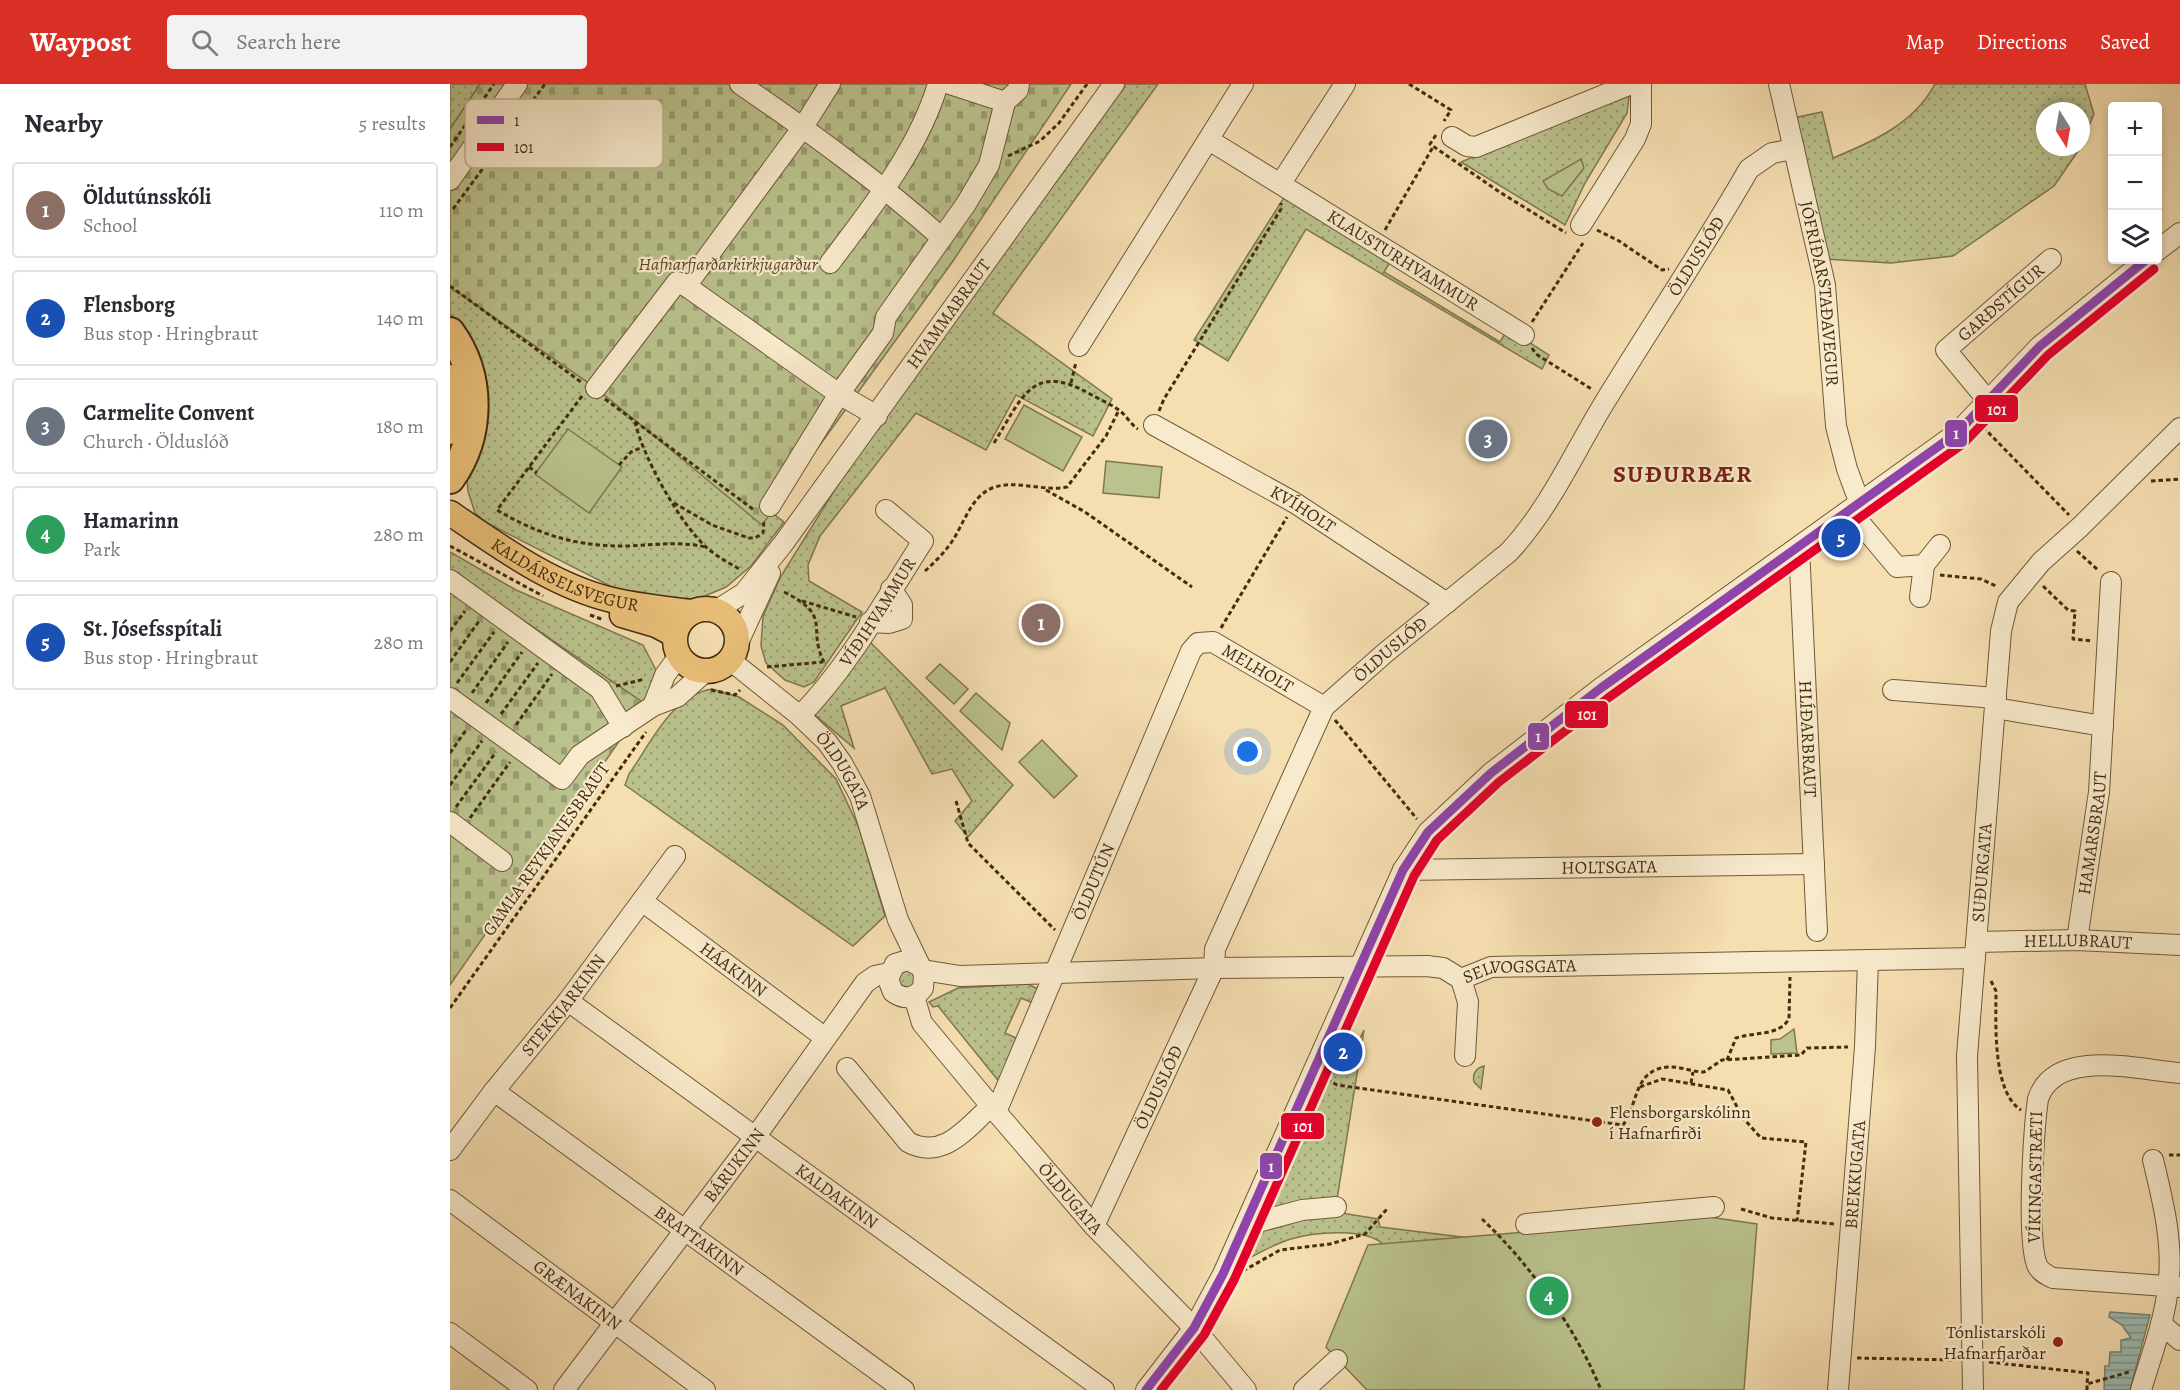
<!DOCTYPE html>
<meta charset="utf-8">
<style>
:root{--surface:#fff;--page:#f2f2f3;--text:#2b2b33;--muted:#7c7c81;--line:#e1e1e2;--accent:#d93025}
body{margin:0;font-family:Alegreya,serif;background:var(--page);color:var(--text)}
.controls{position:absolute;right:18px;top:18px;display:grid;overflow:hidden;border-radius:6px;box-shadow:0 3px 9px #0003}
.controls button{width:54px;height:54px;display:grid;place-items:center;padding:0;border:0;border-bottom:2px solid var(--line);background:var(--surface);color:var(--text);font:30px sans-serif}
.compass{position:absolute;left:1586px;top:18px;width:54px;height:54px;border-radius:50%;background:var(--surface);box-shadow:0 3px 9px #0003;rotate:169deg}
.you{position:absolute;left:798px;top:668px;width:21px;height:21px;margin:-15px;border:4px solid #fff;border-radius:50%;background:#1a73e8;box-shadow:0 0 0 9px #1a73e833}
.badge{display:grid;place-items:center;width:39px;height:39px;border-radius:50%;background:var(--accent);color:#fff;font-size:20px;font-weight:700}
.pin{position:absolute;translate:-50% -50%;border:3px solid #fff;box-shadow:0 2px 6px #0006}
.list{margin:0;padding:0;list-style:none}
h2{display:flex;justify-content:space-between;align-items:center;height:78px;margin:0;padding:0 24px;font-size:26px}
h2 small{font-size:20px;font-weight:400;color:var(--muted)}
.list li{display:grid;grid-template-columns:39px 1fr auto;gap:18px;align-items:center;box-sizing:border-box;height:96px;margin:0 12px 12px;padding:0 12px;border:2px solid var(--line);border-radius:6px}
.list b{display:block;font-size:22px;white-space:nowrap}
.list p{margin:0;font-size:20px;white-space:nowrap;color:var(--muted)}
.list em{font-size:20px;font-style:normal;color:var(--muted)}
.icon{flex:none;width:33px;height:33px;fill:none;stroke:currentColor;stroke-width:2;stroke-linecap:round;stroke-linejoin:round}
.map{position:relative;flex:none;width:1730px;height:1306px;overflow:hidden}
header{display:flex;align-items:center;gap:36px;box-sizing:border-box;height:84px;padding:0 30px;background:var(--accent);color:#fff}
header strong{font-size:28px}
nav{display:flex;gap:33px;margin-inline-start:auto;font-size:21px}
.search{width:420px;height:54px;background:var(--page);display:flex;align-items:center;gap:15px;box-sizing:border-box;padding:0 21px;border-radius:6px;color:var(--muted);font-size:22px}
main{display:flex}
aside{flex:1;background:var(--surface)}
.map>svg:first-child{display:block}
.grass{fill:url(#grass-dots);stroke:#7f774e;stroke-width:1.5}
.cemetery{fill:url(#cemetery-stones);stroke:#7f774e;stroke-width:1.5}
.park{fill:#bac28d;stroke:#7f774e;stroke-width:1.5}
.water{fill:url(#water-rules);stroke:#798271;stroke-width:1.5}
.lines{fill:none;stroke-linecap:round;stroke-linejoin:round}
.minor-casing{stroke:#705837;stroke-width:22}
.major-casing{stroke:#442c0f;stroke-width:27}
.highway-casing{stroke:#442c0f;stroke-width:32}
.path{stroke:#442c0f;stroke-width:3;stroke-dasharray:4.5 3;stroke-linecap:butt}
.minor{stroke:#f8eacc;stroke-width:20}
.major{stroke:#eabf78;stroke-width:24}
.highway{stroke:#eabf78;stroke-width:28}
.bus-1-casing{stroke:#f8eacc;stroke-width:14}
.bus-2-casing{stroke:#f8eacc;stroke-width:14}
.bus-1{stroke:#8e44ad;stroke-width:9}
.bus-2{stroke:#e4002b;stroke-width:9}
.poi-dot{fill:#8f2418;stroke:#f8eacc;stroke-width:2}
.labels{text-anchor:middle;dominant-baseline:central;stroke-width:4.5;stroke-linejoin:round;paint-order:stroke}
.street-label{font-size:18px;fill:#442c0f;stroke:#f8eacc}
.park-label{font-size:18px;font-style:italic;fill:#5c4a28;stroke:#f8eacc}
.poi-label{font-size:18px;fill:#442c0f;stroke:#f8eacc;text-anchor:start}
.district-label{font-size:24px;font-weight:bold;letter-spacing:1.5px;fill:#7a1f14;stroke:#f8eacc}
.key{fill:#f8eacc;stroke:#c2b193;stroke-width:1.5}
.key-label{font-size:16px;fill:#442c0f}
.line-badge{stroke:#f8eacc;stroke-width:2}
.badge-label{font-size:16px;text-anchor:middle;font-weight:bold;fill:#fff}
</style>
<header>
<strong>Waypost</strong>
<div class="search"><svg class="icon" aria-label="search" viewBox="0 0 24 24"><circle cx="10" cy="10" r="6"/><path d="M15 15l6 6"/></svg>Search here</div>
<nav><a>Map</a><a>Directions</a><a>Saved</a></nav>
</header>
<main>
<aside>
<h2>Nearby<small>5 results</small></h2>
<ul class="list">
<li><span class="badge" style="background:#8d6e63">1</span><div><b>Öldutúnsskóli</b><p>School</p></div><em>110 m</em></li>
<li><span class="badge" style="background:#1a4fb4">2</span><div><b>Flensborg</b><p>Bus stop · Hringbraut</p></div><em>140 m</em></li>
<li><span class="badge" style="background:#6b7280">3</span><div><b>Carmelite Convent</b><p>Church · Ölduslóð</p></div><em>180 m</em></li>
<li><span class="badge" style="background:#2e9e5b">4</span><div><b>Hamarinn</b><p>Park</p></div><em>280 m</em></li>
<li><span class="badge" style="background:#1a4fb4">5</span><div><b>St. Jósefsspítali</b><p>Bus stop · Hringbraut</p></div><em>280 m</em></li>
</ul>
</aside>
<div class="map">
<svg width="1730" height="1306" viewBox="0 0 1730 1306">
<defs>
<pattern id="grass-dots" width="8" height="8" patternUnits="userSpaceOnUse" patternTransform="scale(1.5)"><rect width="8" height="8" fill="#bac28d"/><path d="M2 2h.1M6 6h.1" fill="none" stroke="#999e72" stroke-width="1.8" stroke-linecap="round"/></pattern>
<pattern id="cemetery-stones" width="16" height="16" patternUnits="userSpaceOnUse" patternTransform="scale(1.5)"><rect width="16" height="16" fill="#bac28d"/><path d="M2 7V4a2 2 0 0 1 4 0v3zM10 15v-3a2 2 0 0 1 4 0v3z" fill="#999e72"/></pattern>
<pattern id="water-rules" width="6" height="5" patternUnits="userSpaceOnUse" patternTransform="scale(1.5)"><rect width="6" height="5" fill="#9dbbb2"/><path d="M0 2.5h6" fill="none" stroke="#82988f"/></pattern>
</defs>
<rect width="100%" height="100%" fill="#f5deb0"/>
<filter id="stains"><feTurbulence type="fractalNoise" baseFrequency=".00333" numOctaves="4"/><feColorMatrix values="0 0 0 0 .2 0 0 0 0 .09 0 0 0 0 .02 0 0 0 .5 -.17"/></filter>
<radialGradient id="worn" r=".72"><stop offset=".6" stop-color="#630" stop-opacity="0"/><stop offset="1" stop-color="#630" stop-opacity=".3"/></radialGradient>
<g class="grass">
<path d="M0,0H30L0,45Z"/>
<path d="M675,0H708L543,229L662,315L643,352L566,311L536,366L466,329L370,452L358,481L359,497L412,528L364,598L354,603L335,596L316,579L311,562L313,532L331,492L391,396Z"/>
<path d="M1485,0H1635L1644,30L1631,60V27H1595V63H1630L1628,67L1604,102L1503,172L1441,179L1375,175L1343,34L1372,28L1383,74C1422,58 1464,40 1485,0Z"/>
<path d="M1180,5L1177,29L1135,99L1115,141L1011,78Z"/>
<path d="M838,107L943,173L934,188L1050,258L1058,245L1099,271L1092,285L856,145L778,277L744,256Z"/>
<path d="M0,203L146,304L312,440L321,428L334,438L301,482L276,503L255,512L236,516L170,507L37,439L25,429L18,407L6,236L0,230Z"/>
<path d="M0,468L66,506L193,561L212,598L195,620L0,486Z"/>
<path d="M413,551L563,701L518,753L505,737L522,717L502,685L482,690L435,604L391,622L404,664L359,626Z"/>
<path d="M262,605L289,613L333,641L386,695L409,744L435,832L403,862L175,701L179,690C201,659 222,611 262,605Z"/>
<path d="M459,885L465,892L464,901L458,904H452L446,892Z"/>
<path d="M578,900L590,906L583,919L571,914L555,949L566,954L551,1000L488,922L483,923L479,918L508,904Z"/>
<path d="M914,946L885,1128L928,1135L930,1143L1045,1157L935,1162C918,1143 865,1148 841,1155C826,1159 810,1169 795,1176L868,1001C891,987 903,970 914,946Z"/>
<path d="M1034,982L1031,1005L1024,998C1022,990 1026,984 1034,982Z"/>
</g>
<g class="cemetery">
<path d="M30,0H621L503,177L312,441L146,304L0,203V45Z"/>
<path d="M0,486L195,620L0,901Z"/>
</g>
<g class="park">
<path d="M1131,75L1134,84L1112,112L1098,105L1093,97Z"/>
<path d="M574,321L632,353L613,387L555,355Z"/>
<path d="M118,345L172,383L139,429L85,390Z"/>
<path d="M656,377L712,383L709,414L653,409Z"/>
<path d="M490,580L518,605L504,620L476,594Z"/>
<path d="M526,609L560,639L552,666L510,627Z"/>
<path d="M592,656L627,692L604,714L569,678Z"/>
<path d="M1344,945L1347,969L1321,970V956L1330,955Z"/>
<path d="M1259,1133L1307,1140L1294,1306H917L876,1263L918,1161Z"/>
</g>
<path class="water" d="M1660,1228L1700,1231L1680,1306H1654L1655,1282H1659L1660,1268H1671V1256L1681,1254L1672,1241L1659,1233Z"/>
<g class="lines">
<defs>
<g id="minor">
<path d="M290,0C360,48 428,97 492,154"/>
<path d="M500,0L555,18"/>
<path id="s1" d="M1329,0L1375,201L1386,342L1397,385L1410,420"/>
<path d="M1002,53L1017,62L1026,63L1181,0"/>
<path id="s2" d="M759,56L1074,251"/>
<path d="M0,96L67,0"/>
<path d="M831,99L895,0"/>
<path d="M1131,141L1185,55L1191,40V0"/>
<path d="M1708,166L1730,149"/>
<path d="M380,179C421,124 468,67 488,0"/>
<path d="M236,202L389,310L427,332"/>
<path d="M629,262L793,0"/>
<path d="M146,304L227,198L236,202L353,43L380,0"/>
<path id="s3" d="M1539,318L1496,266L1601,175"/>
<path id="s4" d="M704,341L845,419L997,519"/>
<path d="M320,422L389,310L433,249L436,233L516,120L539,81L555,18L568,6L569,0"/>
<path d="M1400,427L1447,483L1474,481L1490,461"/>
<path id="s5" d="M1349,463L1367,847"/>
<path d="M0,496L150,605L173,643"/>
<path d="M1470,513L1474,481"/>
<path id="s6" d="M267,526L294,509L333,460L664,0"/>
<path d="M420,538L439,539L452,535V521L441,505"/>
<path d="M287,561L320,489"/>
<path id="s7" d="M280,576L350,632L377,658L392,679L410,712L448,836L474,890L473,904C465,915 454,916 443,908L438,895L445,880L458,876L470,882"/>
<path d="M1443,606L1546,614"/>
<path d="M0,614L112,695L130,671L203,622L227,613L256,587"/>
<path d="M203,622L215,591L229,572"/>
<path d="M1545,624L1653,642"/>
<path id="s8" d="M350,632C399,582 435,516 473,457L436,426"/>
<path d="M0,738L52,777"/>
<path id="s9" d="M953,786L1364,780"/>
<path id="s10" d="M192,817L374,953"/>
<path id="s11" d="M1627,856L1649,708L1661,498"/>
<path id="s12" d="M1526,858L1627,856L1730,861"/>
<path id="s13" d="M473,886L510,892L764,884L977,882L993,884L1011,895L1041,883L1525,874"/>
<path d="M1011,895L1018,918L1015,972"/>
<path id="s14" d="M464,912L472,939L541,1022L644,1142L744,1244L796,1306"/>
<path id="s15" d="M118,917L654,1306"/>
<path d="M397,984L458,1058C493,1077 517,1044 541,1022"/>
<path d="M1730,989C1689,986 1605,963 1588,1015C1584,1044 1576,1161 1588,1183C1592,1189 1597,1191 1603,1194L1730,1203"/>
<path id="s16" d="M44,1007L454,1306"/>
<path id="s17" d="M546,1028L741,567L748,559L763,558L874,623"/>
<path id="s18" d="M0,1066L44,1007L118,917L225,772"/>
<path id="s19" d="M0,1116L255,1306"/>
<path d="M1076,1140L1264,1123"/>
<path d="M797,1141L852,1126L886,1123"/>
<path id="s20" d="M644,1142L764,884L765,865L874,623L935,569L1059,468C1098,426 1121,375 1150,326C1199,245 1252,167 1299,85L1322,69L1344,65"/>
<path d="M1711,1240L1730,1256"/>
<path d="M0,1249L77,1306"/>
<path id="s21" d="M114,1306L306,1052L415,899L425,892L439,889"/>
<path d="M696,1306L744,1244L773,1190L953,786L978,748L1041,689L1151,604L1507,349L1590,262L1696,176"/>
<path d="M854,1306L887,1276"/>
<path id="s22" d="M1388,1306L1415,963L1418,876"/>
<path id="s23" d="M1523,1306L1517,972L1551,547L1558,518L1591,478L1630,443L1730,344"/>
<path d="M1691,1306C1701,1272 1714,1239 1718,1204C1724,1161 1713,1117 1703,1076"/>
</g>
<g id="major">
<path id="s24" d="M0,429C50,463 103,502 162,516C188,522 214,525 240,528"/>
<circle cx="256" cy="556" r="31"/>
<path d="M172,531L206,541L225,551"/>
</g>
<g id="highway">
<path d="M0,248C32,292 31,352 0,395"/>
<path d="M0,295L3,315L0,346"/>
</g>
</defs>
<use href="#minor" class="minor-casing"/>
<use href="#major" class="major-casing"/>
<use href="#highway" class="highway-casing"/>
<g class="path">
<path d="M959,0L1001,26L994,37"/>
<path d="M986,51L980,60L1048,107L1116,149"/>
<path d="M0,63L44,0"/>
<path d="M558,72L590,57L609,39L637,0"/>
<path d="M3,125L95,0"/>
<path d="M935,146L983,63"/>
<path d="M1147,146L1169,157L1212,186L1219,185"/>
<path d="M0,202L131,298"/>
<path d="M1082,238L1133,159"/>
<path d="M1082,264L1086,270L1143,306"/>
<path d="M621,299L626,278"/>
<path d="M132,312L47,426C89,451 128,463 178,462C205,461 228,457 256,463"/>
<path d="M155,315L304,426"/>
<path d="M709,327L714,315L831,125V119"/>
<path d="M185,338C193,373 229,438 256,463C266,472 279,479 291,486"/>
<path d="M1533,343L1619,431"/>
<path d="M544,359C572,314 582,277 640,310C649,315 660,320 669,326C676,331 681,341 688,345"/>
<path d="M169,381L181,368L193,363"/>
<path d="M79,383L87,389"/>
<path d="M1701,397L1730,395"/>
<path d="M596,406L635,428L742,503"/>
<path d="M224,419L262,441L299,454H305L313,449L314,437"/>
<path d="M0,462L93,512"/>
<path d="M1627,467L1648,486"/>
<path d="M475,487C485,478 495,468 503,456C514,439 521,413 542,404C565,395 593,408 617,403L656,352L669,326"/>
<path d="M1490,491L1531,495L1548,503"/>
<path d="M1593,502L1618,526L1625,527L1623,555L1642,557"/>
<path d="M334,508C384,533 356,543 374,578"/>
<path d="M352,517L406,533"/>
<path d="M140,531L154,536"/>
<path d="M771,544L837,433"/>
<path d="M0,547L15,527"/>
<path d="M0,578L29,537"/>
<path d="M317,583L373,578"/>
<path d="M7,599L44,548"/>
<path d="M166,602L195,595"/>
<path d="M261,606L285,611L290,606"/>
<path d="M22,609L58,558"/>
<path d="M36,619L72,568"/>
<path d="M51,630L88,579"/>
<path d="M885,636L967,735"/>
<path d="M66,641L102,590"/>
<path d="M0,669L16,646"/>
<path d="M0,701L32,657"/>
<path d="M506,717L518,759L605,846"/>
<path d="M6,723L46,668"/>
<path d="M20,734L60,678"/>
<path d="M1541,897L1546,907C1546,938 1542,1008 1571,1026"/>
<path d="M0,924L196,648"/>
<path d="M1277,976L1286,954C1304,948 1329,952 1339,935L1340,893"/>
<path d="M877,995L887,1001L1173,1041C1189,1019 1183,986 1218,983C1230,982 1242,988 1254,988L1272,976L1351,971L1357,964L1398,963"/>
<path d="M1241,999L1243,988"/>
<path d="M1190,1003L1212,995L1278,1006L1293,1034L1311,1054L1356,1058L1347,1137"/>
<path d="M1719,1071H1730"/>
<path d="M1291,1125L1322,1134L1384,1140"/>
<path d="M1032,1135C1079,1179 1127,1246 1151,1306"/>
<path d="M793,1187L830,1166L880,1160L915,1150L937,1125"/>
<path d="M1407,1274L1505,1276"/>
<path d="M1539,1278L1638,1289L1637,1300"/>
<path d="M1637,1306V1300L1679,1288"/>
</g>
<use href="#minor" class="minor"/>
<use href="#major" class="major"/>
<use href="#highway" class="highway"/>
<defs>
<path id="bus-1" d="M696,1306L744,1244L773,1190L953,786L978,748L1041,689L1151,604L1507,349L1590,262L1696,176"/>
<path id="bus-2" d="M711,1306L754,1251L784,1196L964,792L987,756L1049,698L1158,614L1514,359L1598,271L1704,185"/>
</defs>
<use href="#bus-1" class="bus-1-casing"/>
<use href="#bus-2" class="bus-2-casing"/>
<use href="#bus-1" class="bus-1"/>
<use href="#bus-2" class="bus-2"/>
</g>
<g class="poi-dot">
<circle cx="1147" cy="1038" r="6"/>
<circle cx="1608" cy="1258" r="6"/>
</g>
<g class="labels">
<g class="street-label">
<text stroke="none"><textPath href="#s20" startOffset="1161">ÖLDUSLÓÐ</textPath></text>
<text stroke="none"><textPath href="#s2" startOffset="228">KLAUSTURHVAMMUR</textPath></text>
<text stroke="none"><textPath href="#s1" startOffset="214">JÓFRÍÐARSTAÐAVEGUR</textPath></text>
<text stroke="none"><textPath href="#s3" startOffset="140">GARÐSTÍGUR</textPath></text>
<text stroke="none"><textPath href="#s6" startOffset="378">HVAMMABRAUT</textPath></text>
<text stroke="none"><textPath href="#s4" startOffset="171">KVÍHOLT</textPath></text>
<text stroke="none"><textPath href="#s24" startOffset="132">KALDÁRSELSVEGUR</textPath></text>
<text stroke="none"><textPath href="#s8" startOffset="130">VÍÐIHVAMMUR</textPath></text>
<text stroke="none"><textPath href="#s20" startOffset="657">ÖLDUSLÓÐ</textPath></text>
<text stroke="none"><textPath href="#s17" startOffset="578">MELHOLT</textPath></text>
<text stroke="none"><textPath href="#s5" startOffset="192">HLÍÐARBRAUT</textPath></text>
<text stroke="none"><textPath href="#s7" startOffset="160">ÖLDUGATA</textPath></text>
<text stroke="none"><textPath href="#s11" startOffset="108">HAMARSBRAUT</textPath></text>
<text transform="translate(96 765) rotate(-55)">GAMLA REYKJANESBRAUT</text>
<text stroke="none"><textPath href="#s9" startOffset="206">HOLTSGATA</textPath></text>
<text stroke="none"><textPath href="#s23" startOffset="518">SUÐURGATA</textPath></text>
<text stroke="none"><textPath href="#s17" startOffset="250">ÖLDUTÚN</textPath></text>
<text stroke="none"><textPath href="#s12" startOffset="102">HELLUBRAUT</textPath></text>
<text stroke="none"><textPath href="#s10" startOffset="114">HÁAKINN</textPath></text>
<text stroke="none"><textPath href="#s13" startOffset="602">SELVOGSGATA</textPath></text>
<text stroke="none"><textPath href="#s18" startOffset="184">STEKKJARKINN</textPath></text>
<text stroke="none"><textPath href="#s20" startOffset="153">ÖLDUSLÓÐ</textPath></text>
<text stroke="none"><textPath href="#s21" startOffset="282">BÁRUKINN</textPath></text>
<text stroke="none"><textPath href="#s22" startOffset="216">BREKKUGATA</textPath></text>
<text transform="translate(1585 1093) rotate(-89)">VÍKINGASTRÆTI</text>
<text stroke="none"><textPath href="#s15" startOffset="332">KALDAKINN</textPath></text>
<text stroke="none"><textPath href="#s14" startOffset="258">ÖLDUGATA</textPath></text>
<text stroke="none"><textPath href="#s16" startOffset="254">BRATTAKINN</textPath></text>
<text stroke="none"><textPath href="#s19" startOffset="159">GRÆNAKINN</textPath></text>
</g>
<g class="park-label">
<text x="278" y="180">Hafnarfjarðarkirkjugarður</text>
</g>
<g class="poi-label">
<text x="1159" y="1028">Flensborgarskólinn<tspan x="1159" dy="21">í Hafnarfirði</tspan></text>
<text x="1596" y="1248" text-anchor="end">Tónlistarskóli<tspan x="1596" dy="21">Hafnarfjarðar</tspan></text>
</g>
<g class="district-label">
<text x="1233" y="390">SUÐURBÆR</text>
</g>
</g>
<rect x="15" y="15" width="198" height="69" rx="9" class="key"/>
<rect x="27" y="32" width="27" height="8" fill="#8e44ad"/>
<rect x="27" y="59" width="27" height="8" fill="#e4002b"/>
<g class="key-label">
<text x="64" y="42">1</text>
<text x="64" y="69">101</text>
</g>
<g class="line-badge">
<rect x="1524" y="310" width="45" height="29" rx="6" fill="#e4002b"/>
<rect x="1494" y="335" width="24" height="29" rx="6" fill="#8e44ad"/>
<rect x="1114" y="616" width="45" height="29" rx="6" fill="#e4002b"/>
<rect x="1077" y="638" width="23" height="29" rx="6" fill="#8e44ad"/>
<rect x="830" y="1028" width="45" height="28" rx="6" fill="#e4002b"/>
<rect x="809" y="1068" width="24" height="28" rx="6" fill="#8e44ad"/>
</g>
<g class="badge-label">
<text x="1547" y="331">101</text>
<text x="1506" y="355">1</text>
<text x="1137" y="636">101</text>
<text x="1088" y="658">1</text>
<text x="853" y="1048">101</text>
<text x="821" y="1088">1</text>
</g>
<rect width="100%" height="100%" filter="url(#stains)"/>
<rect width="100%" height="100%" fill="url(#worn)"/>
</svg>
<div class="controls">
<button>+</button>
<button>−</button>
<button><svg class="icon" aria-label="layers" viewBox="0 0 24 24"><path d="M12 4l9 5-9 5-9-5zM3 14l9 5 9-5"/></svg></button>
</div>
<svg class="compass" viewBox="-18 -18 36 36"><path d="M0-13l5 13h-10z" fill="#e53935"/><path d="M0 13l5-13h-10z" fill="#7c7c81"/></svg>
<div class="you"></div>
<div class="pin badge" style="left:591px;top:539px;background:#8d6e63">1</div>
<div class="pin badge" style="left:893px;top:968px;background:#1a4fb4">2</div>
<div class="pin badge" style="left:1038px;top:355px;background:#6b7280">3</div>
<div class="pin badge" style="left:1099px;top:1212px;background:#2e9e5b">4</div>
<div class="pin badge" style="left:1391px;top:454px;background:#1a4fb4">5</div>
</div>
</main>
